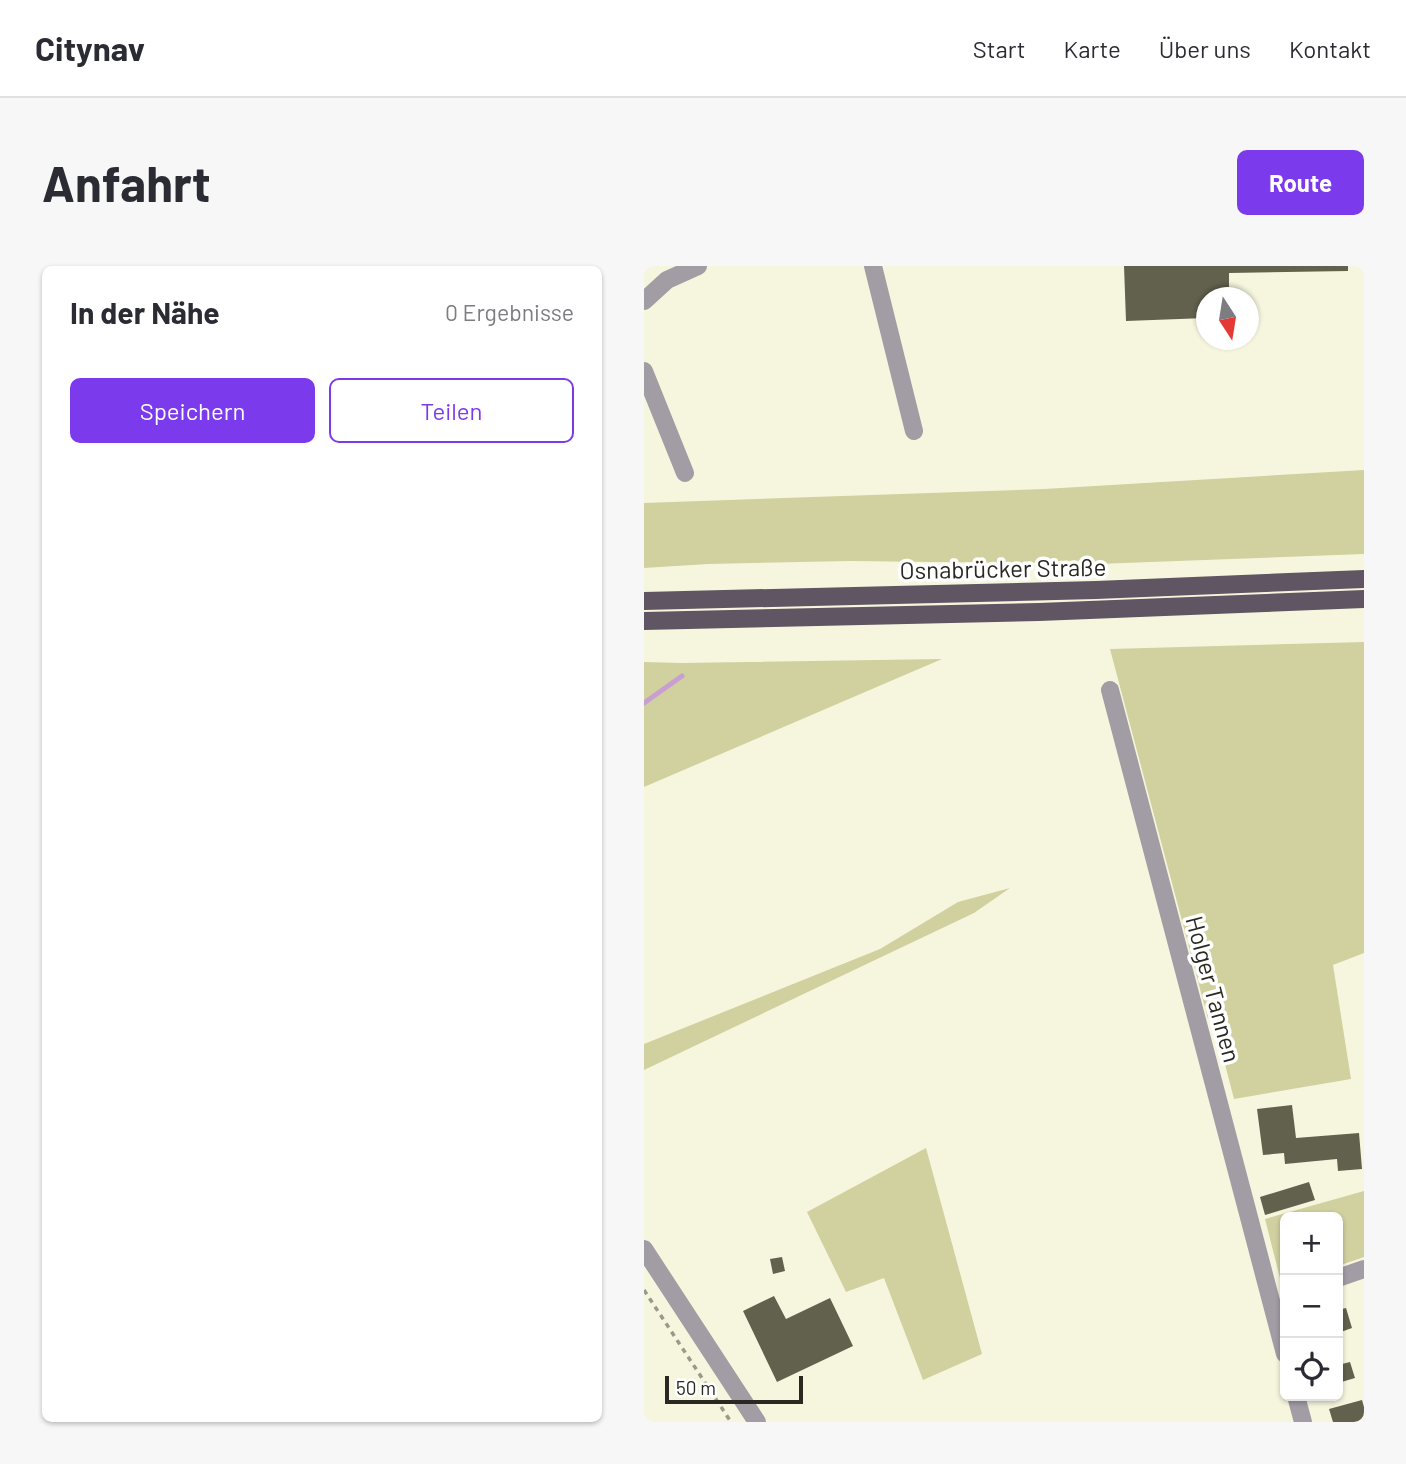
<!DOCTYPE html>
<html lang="de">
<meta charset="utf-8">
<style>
:root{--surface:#fff;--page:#f7f7f7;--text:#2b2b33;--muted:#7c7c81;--line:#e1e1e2;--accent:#7c3aed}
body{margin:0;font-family:Barlow,sans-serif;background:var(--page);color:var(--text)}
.controls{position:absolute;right:21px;bottom:21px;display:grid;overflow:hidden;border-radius:10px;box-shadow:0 2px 5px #0004}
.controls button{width:63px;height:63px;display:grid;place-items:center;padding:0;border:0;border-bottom:2px solid var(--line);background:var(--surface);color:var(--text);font:35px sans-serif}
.compass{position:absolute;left:552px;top:21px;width:63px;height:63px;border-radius:50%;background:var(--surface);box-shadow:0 2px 5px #0004;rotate:168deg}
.scale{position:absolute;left:21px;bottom:18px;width:138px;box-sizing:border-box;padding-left:7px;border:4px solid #292921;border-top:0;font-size:19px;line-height:24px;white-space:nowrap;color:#292921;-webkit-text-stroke:5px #fff;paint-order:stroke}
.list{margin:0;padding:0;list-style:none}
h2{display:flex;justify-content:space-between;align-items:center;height:91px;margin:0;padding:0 28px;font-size:30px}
h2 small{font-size:23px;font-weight:400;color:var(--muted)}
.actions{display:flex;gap:14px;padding:21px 28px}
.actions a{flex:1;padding:16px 0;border:2px solid var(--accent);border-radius:10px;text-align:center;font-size:24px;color:var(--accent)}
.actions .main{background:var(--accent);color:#fff}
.icon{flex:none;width:38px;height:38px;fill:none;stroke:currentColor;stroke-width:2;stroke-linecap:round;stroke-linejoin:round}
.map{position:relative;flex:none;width:720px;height:1156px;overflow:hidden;border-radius:10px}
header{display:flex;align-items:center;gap:42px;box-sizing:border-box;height:98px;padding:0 35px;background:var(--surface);border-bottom:2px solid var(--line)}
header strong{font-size:33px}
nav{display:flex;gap:38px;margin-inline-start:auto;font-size:24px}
.intro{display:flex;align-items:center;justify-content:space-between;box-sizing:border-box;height:168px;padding:0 42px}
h1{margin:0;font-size:49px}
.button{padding:18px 32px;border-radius:10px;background:var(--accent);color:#fff;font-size:24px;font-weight:700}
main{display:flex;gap:42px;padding:0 42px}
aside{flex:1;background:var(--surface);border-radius:10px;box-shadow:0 2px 5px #0004}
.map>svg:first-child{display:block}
.green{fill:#d1d09f}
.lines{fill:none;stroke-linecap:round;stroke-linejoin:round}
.stream{stroke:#c99fd2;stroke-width:5}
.building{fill:#62614e}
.path{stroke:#9a9a8a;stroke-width:3.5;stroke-dasharray:5 5;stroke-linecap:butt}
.minor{stroke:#a29ca4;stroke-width:18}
.major{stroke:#605562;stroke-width:18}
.labels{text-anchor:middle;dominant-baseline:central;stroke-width:7;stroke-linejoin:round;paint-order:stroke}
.street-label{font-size:24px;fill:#292921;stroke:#fff}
</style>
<header>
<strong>Citynav</strong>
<nav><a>Start</a><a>Karte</a><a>Über uns</a><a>Kontakt</a></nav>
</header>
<div class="intro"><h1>Anfahrt</h1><a class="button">Route</a></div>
<main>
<aside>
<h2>In der Nähe<small>0 Ergebnisse</small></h2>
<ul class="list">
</ul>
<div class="actions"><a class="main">Speichern</a><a>Teilen</a></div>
</aside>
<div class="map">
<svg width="720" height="1156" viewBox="0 0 720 1156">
<rect width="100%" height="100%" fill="#f6f6df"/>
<g class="green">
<path d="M720,204V288L453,298L206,295L64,298L0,302V237L400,223Z"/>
<path d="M720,376V687L689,699L707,813L590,833L569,752L564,753L466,383Z"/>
<path d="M298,393L0,521V396L37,397Z"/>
<path d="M366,622L330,647L0,804V778L236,683L314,636Z"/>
<path d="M282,882L338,1088L279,1114L240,1012L202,1026L163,946Z"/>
<path d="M720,925V991L694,1000V951H641V1019L638,1020L621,953Z"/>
</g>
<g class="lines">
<path class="stream" d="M0,437L38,410"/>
</g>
<g class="building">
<path d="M480,0H704V5L585,7V32H562V52L482,55Z"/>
<path d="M648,839L652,872L715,867L718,903L694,905L693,893L641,898L640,887L619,889L613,843Z"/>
<path d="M665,916L671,934L621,949L616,931Z"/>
<path d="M138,991L141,1005L129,1008L126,993Z"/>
<path d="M130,1030L142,1053L186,1032L209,1080L133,1116L99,1045Z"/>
<path d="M702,1042L708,1062L694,1067V1044Z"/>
<path d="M694,1085L698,1098L706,1096L711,1112L694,1117Z"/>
<path d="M718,1134L720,1141V1156H689L685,1143Z"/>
</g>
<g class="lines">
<path class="path" d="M0,1024L87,1156"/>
<g class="minor">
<path d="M229,0L270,165"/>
<path d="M0,35L23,14L54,0"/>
<path d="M0,105L41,207"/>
<path d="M466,424L641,1088"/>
<path d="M0,983L113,1156"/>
<path d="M694,1012L720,1003"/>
<path d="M652,1130L659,1156"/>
</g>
<g class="major">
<path d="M0,335L452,324L720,313"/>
<path d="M0,355L395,346L720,333"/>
</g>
</g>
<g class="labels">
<g class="street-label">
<text transform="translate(359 302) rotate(-1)">Osnabrücker Straße</text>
<text transform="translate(570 723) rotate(75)">Holger Tannen</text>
</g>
</g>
</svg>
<div class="controls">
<button>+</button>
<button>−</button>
<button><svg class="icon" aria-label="locate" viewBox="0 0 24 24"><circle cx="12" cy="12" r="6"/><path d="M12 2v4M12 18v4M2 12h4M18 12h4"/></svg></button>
</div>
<svg class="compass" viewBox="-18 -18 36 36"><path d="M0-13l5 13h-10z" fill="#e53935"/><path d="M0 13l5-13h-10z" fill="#7c7c81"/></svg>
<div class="scale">50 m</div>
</div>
</main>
